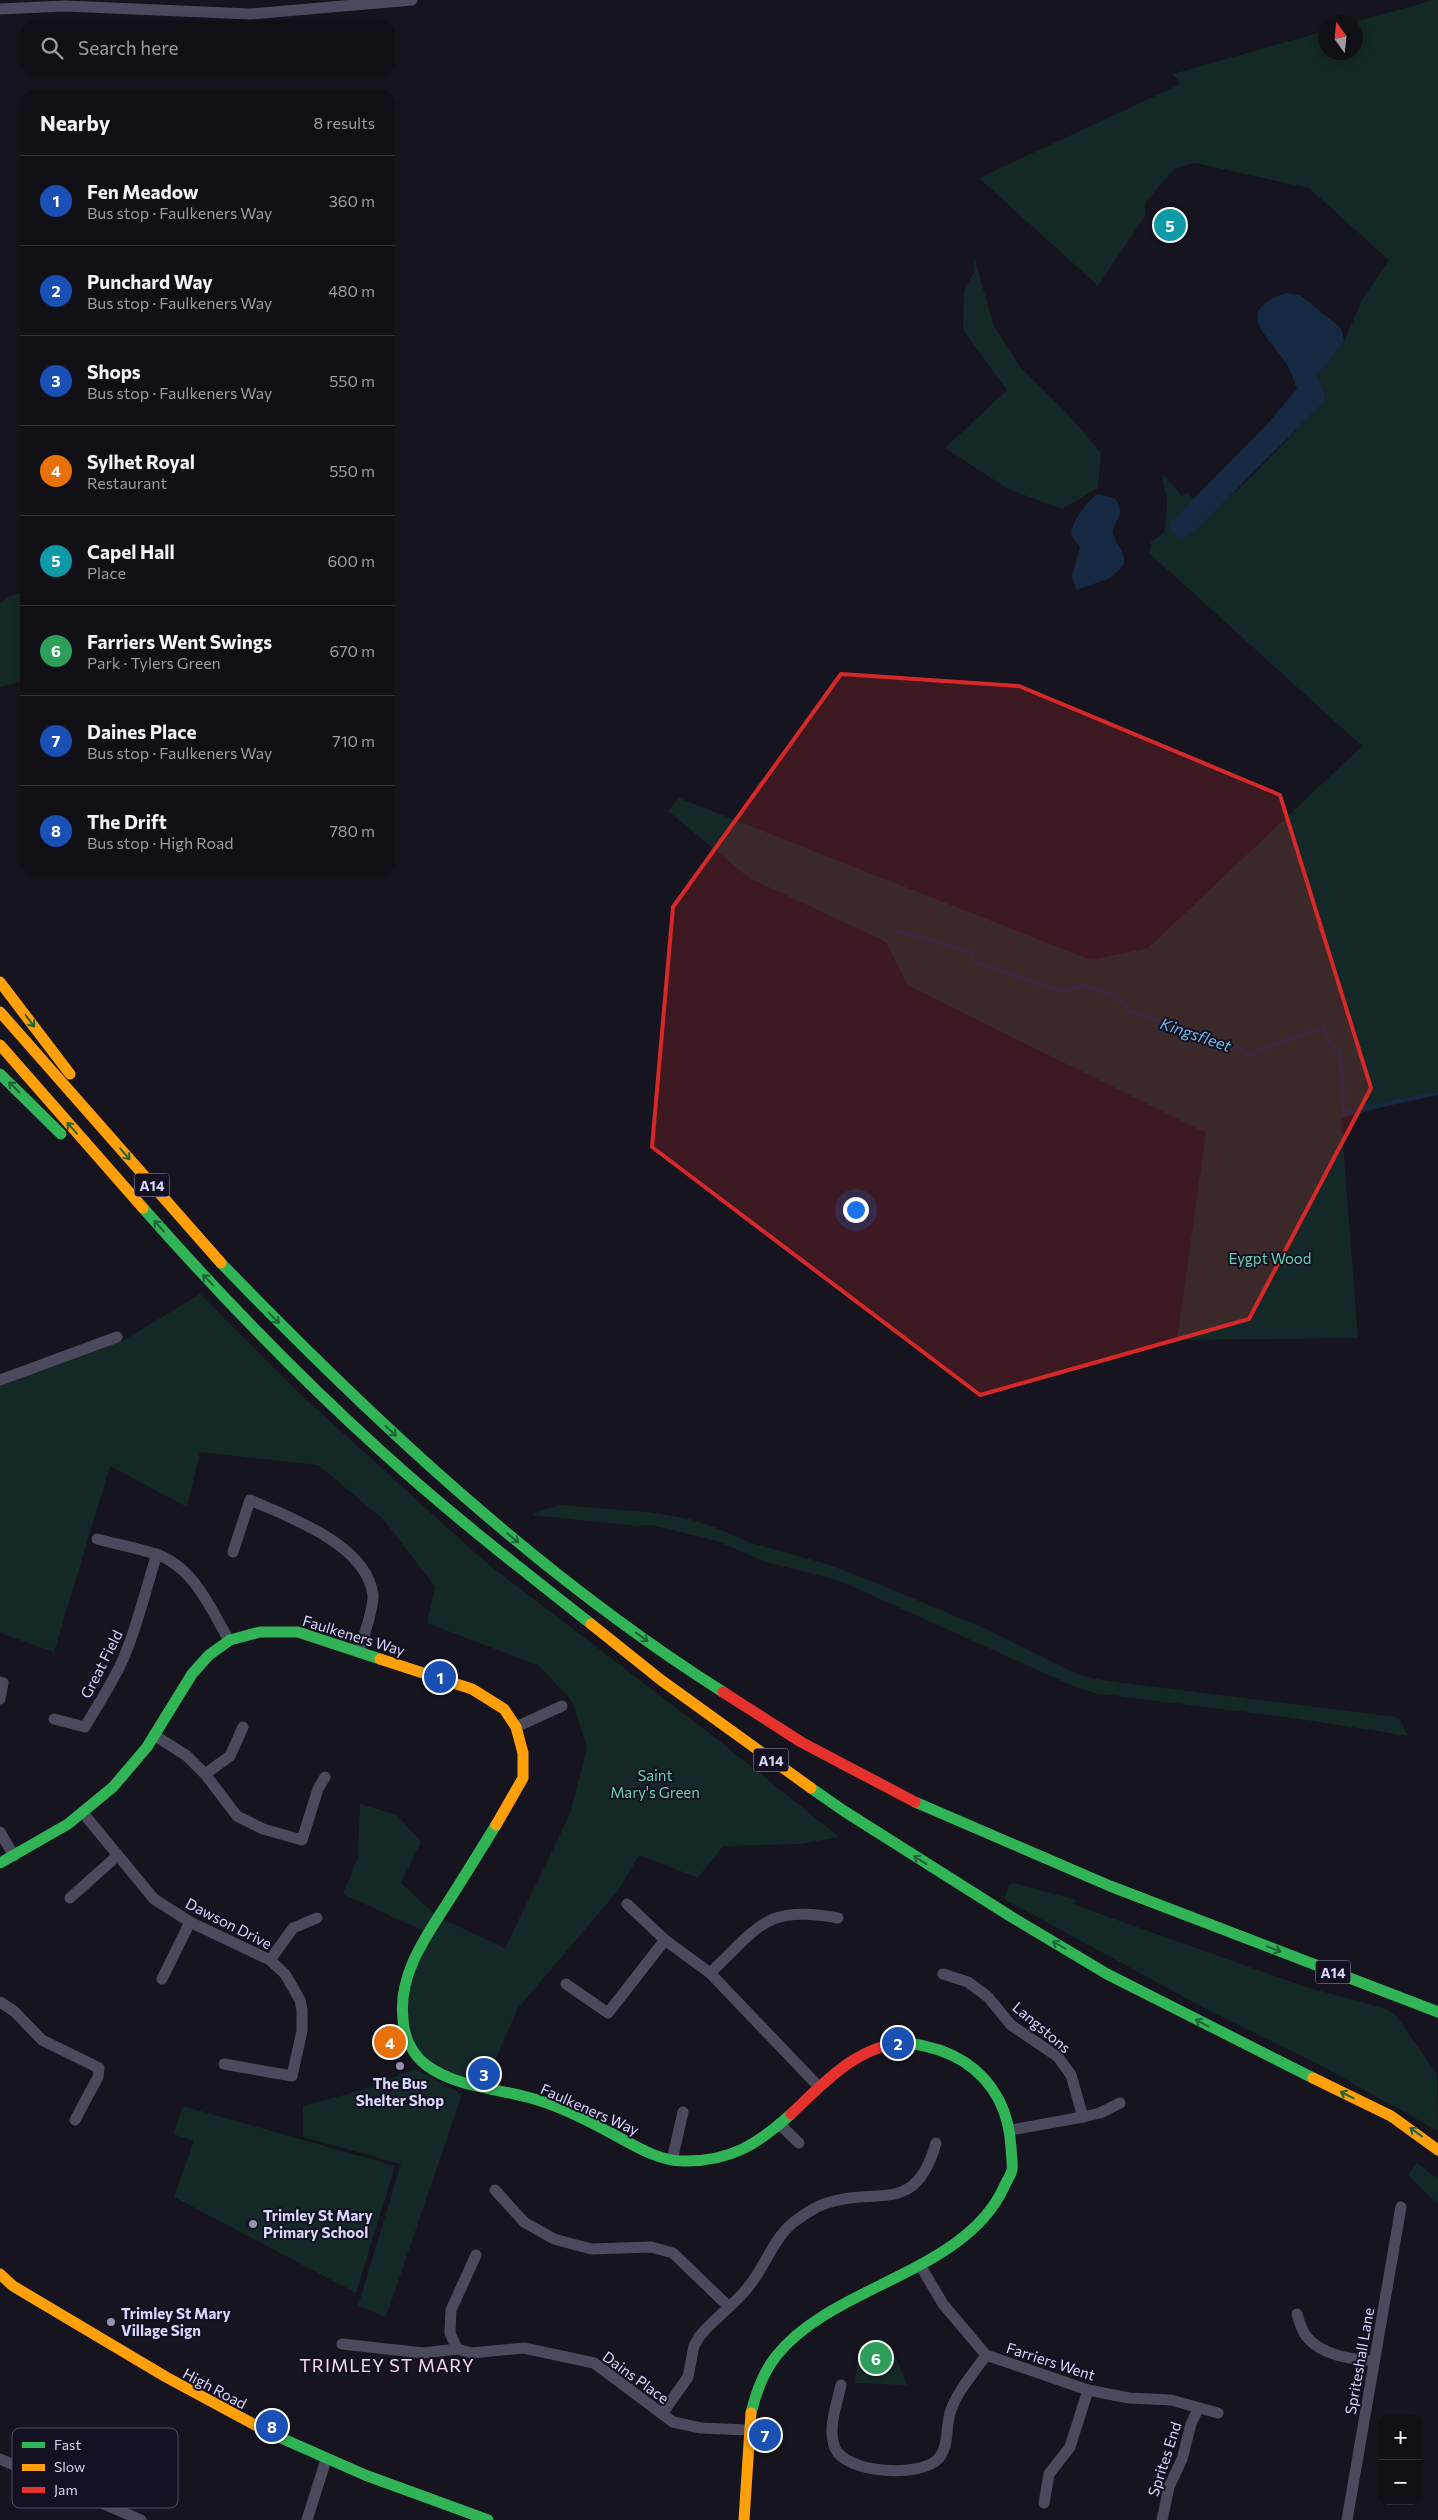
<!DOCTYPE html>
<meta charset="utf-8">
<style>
:root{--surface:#100f16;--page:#19181f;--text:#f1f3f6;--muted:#9c9ca1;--line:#302f35;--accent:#9492ad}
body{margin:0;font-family:Commissioner,sans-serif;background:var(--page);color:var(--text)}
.controls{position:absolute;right:15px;bottom:15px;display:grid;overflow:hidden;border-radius:10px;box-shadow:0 2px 12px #0003}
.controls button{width:45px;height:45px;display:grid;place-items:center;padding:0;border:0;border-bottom:1px solid var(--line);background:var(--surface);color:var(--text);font:25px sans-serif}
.compass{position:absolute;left:1318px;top:15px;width:45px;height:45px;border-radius:50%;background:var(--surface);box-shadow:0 2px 12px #0003;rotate:345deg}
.you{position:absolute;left:855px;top:1209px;width:18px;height:18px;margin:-12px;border:4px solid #fff;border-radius:50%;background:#1a73e8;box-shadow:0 0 0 8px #1a73e833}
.badge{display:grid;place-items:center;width:32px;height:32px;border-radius:50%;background:var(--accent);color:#fff;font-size:16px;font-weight:700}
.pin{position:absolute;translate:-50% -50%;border:2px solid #fff;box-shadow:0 1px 5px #0006}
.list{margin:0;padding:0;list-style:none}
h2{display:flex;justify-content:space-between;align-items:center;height:65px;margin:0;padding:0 20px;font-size:21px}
h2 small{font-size:16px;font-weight:400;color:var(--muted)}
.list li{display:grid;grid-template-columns:32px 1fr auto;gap:15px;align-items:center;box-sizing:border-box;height:90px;padding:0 20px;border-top:1px solid var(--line)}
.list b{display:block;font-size:19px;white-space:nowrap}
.list p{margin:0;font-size:16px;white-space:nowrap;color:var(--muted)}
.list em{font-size:16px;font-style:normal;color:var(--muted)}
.icon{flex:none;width:28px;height:28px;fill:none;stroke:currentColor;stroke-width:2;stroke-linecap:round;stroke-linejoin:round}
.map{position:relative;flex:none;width:1438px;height:2520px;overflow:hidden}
.search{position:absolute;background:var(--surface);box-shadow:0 2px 12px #0003;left:20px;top:20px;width:375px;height:55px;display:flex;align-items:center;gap:12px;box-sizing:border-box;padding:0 18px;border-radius:15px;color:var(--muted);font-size:19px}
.panel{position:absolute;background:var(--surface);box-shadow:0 2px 12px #0003;left:20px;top:90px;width:375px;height:785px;border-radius:15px}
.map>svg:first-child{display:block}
.green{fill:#142828}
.water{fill:#162942}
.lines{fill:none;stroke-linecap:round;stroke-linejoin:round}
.stream{stroke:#162942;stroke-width:4}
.street{stroke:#4b4a5d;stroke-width:11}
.fast{stroke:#30b455;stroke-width:11}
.slow{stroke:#ff9f0a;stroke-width:11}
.jam{stroke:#e5322d;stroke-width:11}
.oneway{stroke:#22623b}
.marked{fill:#d62828;fill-opacity:0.2;stroke:#d62828;stroke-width:4;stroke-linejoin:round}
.poi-dot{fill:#9492ad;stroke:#131121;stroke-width:2}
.labels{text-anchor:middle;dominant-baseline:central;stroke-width:4;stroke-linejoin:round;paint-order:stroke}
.shield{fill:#131121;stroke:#9d9bb9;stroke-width:1}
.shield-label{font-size:14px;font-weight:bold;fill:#d8d6fa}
.park-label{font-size:15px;fill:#6bd1b2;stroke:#131121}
.street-label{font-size:15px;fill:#d8d6fa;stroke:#131121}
.poi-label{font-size:15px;font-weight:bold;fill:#d8d6fa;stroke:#131121;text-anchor:start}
.water-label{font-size:16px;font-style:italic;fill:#71baed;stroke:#131121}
.quarter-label{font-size:18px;letter-spacing:1px;fill:#fad8ef;stroke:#131121}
.key{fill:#131121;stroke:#4e4c62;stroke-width:1}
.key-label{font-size:14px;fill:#d8d6fa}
</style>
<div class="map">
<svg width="1438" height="2520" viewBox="0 0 1438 2520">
<rect width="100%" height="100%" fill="#16141e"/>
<g class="green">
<path d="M1434,0H1438V1093L1341,1118L1358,1338L1177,1340L1206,1133L907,985L886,942L749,878L668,811L679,798L1091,960L1148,948L1362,746L1149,553L1151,542L1164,532C1166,521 1168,505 1166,494C1165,486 1161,482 1163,474L1182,496L1188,492L1194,500L1177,515L1188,536L1252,476L1324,402L1325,394L1317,376L1344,341L1363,298L1389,260L1309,188L1195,163L1174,169L1146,202L1145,216L1098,286L979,178L1181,84L1173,74L1325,31L1326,52H1356L1355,22Z"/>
<path d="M974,257L994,326L1021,368L1067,413L1101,453L1098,488L1062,509L1008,489L945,448L1007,390L963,330L964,291L974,272Z"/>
<path d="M25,592V681L0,687V603L10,596Z"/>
<path d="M200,1294L299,1393L484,1561L718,1740L839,1837L801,1844L723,1846L698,1878L639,1855L617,1892L518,2008L489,2074L485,2088L423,2063L402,2012L428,1933L343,1894L358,1857L360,1804L397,1815L421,1842L401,1883L438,1917L505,1948L570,1814L587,1748L572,1701L539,1666L427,1623L435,1587L384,1520L318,1465L200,1452L187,1507L110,1466L54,1652L0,1633V1386L124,1340Z"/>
<path d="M562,1505L647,1512L686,1518L714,1527L751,1543L827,1564L874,1582L986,1629L1079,1675L1107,1681L1396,1717L1400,1719L1408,1736L1287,1717L1094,1693L1073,1686L840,1581L766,1562L717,1541L652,1525L637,1526L532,1515L545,1509Z"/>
<path d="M1013,1883L1076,1900L1075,1905L1306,1987L1387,2009L1397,2017L1437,2074L1438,2131L1323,2067L1204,2008L1004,1899L1009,1885Z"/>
<path d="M415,2069L462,2094L386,2317L358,2306L401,2164L303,2137V2106L362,2090Z"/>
<path d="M183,2106L395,2166L356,2293L174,2197L194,2141L173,2134Z"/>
<path d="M1417,2163L1438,2179V2204L1408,2175Z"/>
<path d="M881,2337L898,2362L907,2385L855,2383L858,2354Z"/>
</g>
<g class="water">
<path d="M1286,293L1300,295L1341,328L1344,341L1317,376L1325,394L1324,402L1203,523L1188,536L1181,538L1172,533L1170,525L1172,521L1269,422L1297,389C1294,382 1292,374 1288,367C1275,341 1227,312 1286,293Z"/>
<path d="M1098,494L1114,498C1126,510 1117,518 1113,531C1114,544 1127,552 1124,565L1110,578L1077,590L1072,577L1080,547L1071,534C1073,520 1086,502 1098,494Z"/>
</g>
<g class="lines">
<path class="stream" d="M897,931L971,952L974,961L1059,991L1083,986L1115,996L1131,1011L1228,1044L1250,1054L1324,1027L1330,1044L1340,1052L1344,1113L1438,1093"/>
<g class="street">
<path d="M0,9L65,6L250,14L412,0"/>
<path d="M0,1380L117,1337"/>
<path d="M97,1539C116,1544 137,1548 156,1554C194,1567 210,1608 229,1640"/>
<path d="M233,1552L250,1500C290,1517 367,1545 373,1595C374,1609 363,1637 359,1651"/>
<path d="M0,1682L3,1683L0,1699"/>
<path d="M54,1719L85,1727C97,1706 111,1685 121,1664C137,1629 145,1591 157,1554"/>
<path d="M516,1727L562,1706"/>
<path d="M154,1735L187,1756L205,1774L237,1816L263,1829L302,1840L318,1789L325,1777"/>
<path d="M205,1774L230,1756L243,1727"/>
<path d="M83,1813L154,1899L190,1922L270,1960L285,1974L300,2000L302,2010V2031L292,2076L224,2064"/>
<path d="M0,1832L14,1856"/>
<path d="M70,1898L117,1856"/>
<path d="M627,1904L665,1940L710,1973L819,2087"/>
<path d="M270,1960L293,1928L317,1918"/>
<path d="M710,1973C759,1927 766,1904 838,1918"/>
<path d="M943,1974L968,1982L988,1997L1011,2025L1058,2057L1071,2075L1083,2117L1011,2130"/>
<path d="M162,1979L190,1922"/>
<path d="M566,1984L608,2013L665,1940"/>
<path d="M0,2002L14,2011L42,2040L99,2068L98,2077L75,2120"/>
<path d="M1083,2117L1100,2113L1120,2103"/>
<path d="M779,2124L799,2143"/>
<path d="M672,2160L683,2112"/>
<path d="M495,2190L524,2222L554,2239L591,2249L651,2247L673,2253L728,2306"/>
<path d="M476,2255L451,2310L450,2333L457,2349L472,2353L524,2348L594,2363L673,2422L701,2428L748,2430"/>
<path d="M920,2265L943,2304L986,2355L1088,2390L1129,2398L1171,2400L1218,2413"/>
<path d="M1297,2314C1299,2321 1302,2331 1306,2336C1322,2356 1351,2359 1374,2361"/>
<path d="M342,2344L423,2353L457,2349"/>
<path d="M841,2385C837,2404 827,2429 835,2448C846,2474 922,2478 939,2458C950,2444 945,2425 951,2410C958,2390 974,2373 986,2355"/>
<path d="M662,2414L688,2377L694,2346L699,2337C714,2318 735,2305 749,2286C767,2264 774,2235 798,2219C805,2214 816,2207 824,2204C876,2185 915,2218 936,2143"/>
<path d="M0,2459L141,2520"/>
<path d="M1044,2503L1049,2474L1070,2447L1088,2390"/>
<path d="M307,2520L326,2460"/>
<path d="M1162,2520L1169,2487L1182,2459L1191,2424L1198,2409"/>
<path d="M1347,2520L1401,2207"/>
</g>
<g class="fast">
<path d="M0,1074L61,1134"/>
<path d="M143,1208C218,1293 297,1375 381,1451C448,1512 520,1568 591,1624"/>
<path d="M221,1263C374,1421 537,1574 723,1692"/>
<path d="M811,1788L844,1811L1010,1916L1107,1974L1313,2078"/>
<path d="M915,1802L1110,1886L1438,2012"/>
<path d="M496,1825C480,1851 464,1877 448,1902C425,1938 398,1975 403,2019C404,2037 412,2054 426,2065C457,2088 498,2088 534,2099C559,2106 583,2118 607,2131C631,2143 656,2161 683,2161C730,2162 758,2144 791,2114"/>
<path d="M0,1863L68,1824L113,1787L147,1747L192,1674L209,1655L230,1640L260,1632H298L380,1659"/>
<path d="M751,2413C756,2392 763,2372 777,2355C833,2285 965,2273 1004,2187C1006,2182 1011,2175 1012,2170C1013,2163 1011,2154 1011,2147C1010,2130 1007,2116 999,2100C980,2064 947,2048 908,2043"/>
<path d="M272,2434L365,2475L488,2520"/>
</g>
<g class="slow">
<path d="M0,982L70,1074"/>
<path d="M0,1012L221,1263"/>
<path d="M0,1045L143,1208"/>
<path d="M591,1624L661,1680L811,1788"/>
<path d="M380,1659L472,1689L504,1709L516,1727L523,1753V1778L496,1825"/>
<path d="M1313,2078L1391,2116L1438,2150"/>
<path d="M0,2274L13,2286L166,2377L272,2434"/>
<path d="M744,2520L751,2413"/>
</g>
<g class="jam">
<path d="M723,1692L801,1742L915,1802"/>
<path d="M791,2114C824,2083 859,2043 908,2043"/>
</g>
</g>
<defs><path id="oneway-shaft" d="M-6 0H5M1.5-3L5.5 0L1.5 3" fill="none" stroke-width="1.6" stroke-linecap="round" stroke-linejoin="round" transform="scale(1.25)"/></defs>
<g class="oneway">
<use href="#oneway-shaft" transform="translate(30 1021) rotate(53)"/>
<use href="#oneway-shaft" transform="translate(14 1087) rotate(-135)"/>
<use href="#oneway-shaft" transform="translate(72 1128) rotate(-131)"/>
<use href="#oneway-shaft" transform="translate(125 1154) rotate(49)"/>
<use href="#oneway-shaft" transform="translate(159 1226) rotate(-132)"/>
<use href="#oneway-shaft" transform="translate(208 1280) rotate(-134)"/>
<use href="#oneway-shaft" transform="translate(274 1318) rotate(46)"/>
<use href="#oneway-shaft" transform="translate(391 1431) rotate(42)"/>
<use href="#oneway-shaft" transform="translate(513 1538) rotate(39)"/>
<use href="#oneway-shaft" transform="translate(642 1637) rotate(36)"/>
<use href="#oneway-shaft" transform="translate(920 1860) rotate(-147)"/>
<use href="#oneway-shaft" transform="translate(1059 1945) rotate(-150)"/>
<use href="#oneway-shaft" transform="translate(1274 1949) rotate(21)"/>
<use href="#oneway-shaft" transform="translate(1202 2023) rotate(-152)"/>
<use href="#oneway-shaft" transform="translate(1347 2095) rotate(-154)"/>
<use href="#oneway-shaft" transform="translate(1416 2132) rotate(-144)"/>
</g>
<path class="marked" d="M841,674L1019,686L1280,795L1371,1088L1249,1319L980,1395L652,1147L673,907Z"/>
<g class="poi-dot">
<circle cx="400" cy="2066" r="5"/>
<circle cx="253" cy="2224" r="5"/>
<circle cx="111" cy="2322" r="5"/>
</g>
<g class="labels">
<g class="shield">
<rect x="134.5" y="1173.5" width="35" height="23" rx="4"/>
<rect x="753.5" y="1748.5" width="35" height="23" rx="4"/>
<rect x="1315.5" y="1960.5" width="35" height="23" rx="4"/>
</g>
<g class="shield-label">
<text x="152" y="1185">A14</text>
<text x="771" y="1760">A14</text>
<text x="1333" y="1972">A14</text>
</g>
<g class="park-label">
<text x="1270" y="1258">Eygpt Wood</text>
<text x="655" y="1775">Saint<tspan x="655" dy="17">Mary's Green</tspan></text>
</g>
<g class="street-label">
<text transform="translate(354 1635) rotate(17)">Faulkeners Way</text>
<text transform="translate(101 1664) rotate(-63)">Great Field</text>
<text transform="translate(229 1923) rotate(27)">Dawson Drive</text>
<text transform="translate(1042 2027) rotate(40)">Langstons</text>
<text transform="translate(590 2109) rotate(24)">Faulkeners Way</text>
<text transform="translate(1051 2361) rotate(18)">Farriers Went</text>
<text transform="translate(1359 2361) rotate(-80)">Spriteshall Lane</text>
<text transform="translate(636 2377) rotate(36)">Dains Place</text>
<text transform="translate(215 2388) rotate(28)">High Road</text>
<text transform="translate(1164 2459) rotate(-72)">Sprites End</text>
</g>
<g class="poi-label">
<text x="400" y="2083" text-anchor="middle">The Bus<tspan x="400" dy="17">Shelter Shop</tspan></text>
<text x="263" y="2215">Trimley St Mary<tspan x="263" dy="17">Primary School</tspan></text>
<text x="121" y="2313">Trimley St Mary<tspan x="121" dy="17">Village Sign</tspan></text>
</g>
<g class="water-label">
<text transform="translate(1196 1034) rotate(19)">Kingsfleet</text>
</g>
<g class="quarter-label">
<text x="387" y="2365">TRIMLEY ST MARY</text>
</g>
</g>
<rect x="12" y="2428" width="166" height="80" rx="8" class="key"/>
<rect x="22" y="2442" width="23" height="6" fill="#30b455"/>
<rect x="22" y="2464" width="23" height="7" fill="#ff9f0a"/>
<rect x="22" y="2487" width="23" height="6" fill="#e5322d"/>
<g class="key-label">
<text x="54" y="2450">Fast</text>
<text x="54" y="2472">Slow</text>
<text x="54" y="2495">Jam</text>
</g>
</svg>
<div class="controls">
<button>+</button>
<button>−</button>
</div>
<svg class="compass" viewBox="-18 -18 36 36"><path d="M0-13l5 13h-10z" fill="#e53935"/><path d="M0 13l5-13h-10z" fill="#9c9ca1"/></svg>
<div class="you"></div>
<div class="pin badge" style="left:440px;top:1677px;background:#1a4fb4">1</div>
<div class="pin badge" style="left:898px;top:2043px;background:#1a4fb4">2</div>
<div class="pin badge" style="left:484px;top:2074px;background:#1a4fb4">3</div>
<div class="pin badge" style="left:390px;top:2042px;background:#e8710a">4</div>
<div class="pin badge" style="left:1170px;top:225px;background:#0f9aa8">5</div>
<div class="pin badge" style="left:876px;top:2358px;background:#2e9e5b">6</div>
<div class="pin badge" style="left:765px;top:2435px;background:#1a4fb4">7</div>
<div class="pin badge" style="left:272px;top:2426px;background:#1a4fb4">8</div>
<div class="search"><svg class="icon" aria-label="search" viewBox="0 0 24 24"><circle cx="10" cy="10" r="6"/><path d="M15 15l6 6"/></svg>Search here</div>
<section class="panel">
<h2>Nearby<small>8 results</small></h2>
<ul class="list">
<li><span class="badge" style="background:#1a4fb4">1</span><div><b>Fen Meadow</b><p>Bus stop · Faulkeners Way</p></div><em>360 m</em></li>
<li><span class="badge" style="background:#1a4fb4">2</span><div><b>Punchard Way</b><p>Bus stop · Faulkeners Way</p></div><em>480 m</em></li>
<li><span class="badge" style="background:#1a4fb4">3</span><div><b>Shops</b><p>Bus stop · Faulkeners Way</p></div><em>550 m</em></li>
<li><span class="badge" style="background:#e8710a">4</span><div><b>Sylhet Royal</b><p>Restaurant</p></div><em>550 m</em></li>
<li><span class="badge" style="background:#0f9aa8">5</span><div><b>Capel Hall</b><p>Place</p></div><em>600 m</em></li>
<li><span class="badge" style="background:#2e9e5b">6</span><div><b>Farriers Went Swings</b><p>Park · Tylers Green</p></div><em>670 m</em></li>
<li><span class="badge" style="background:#1a4fb4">7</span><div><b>Daines Place</b><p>Bus stop · Faulkeners Way</p></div><em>710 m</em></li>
<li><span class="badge" style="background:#1a4fb4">8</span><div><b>The Drift</b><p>Bus stop · High Road</p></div><em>780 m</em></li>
</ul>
</section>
</div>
